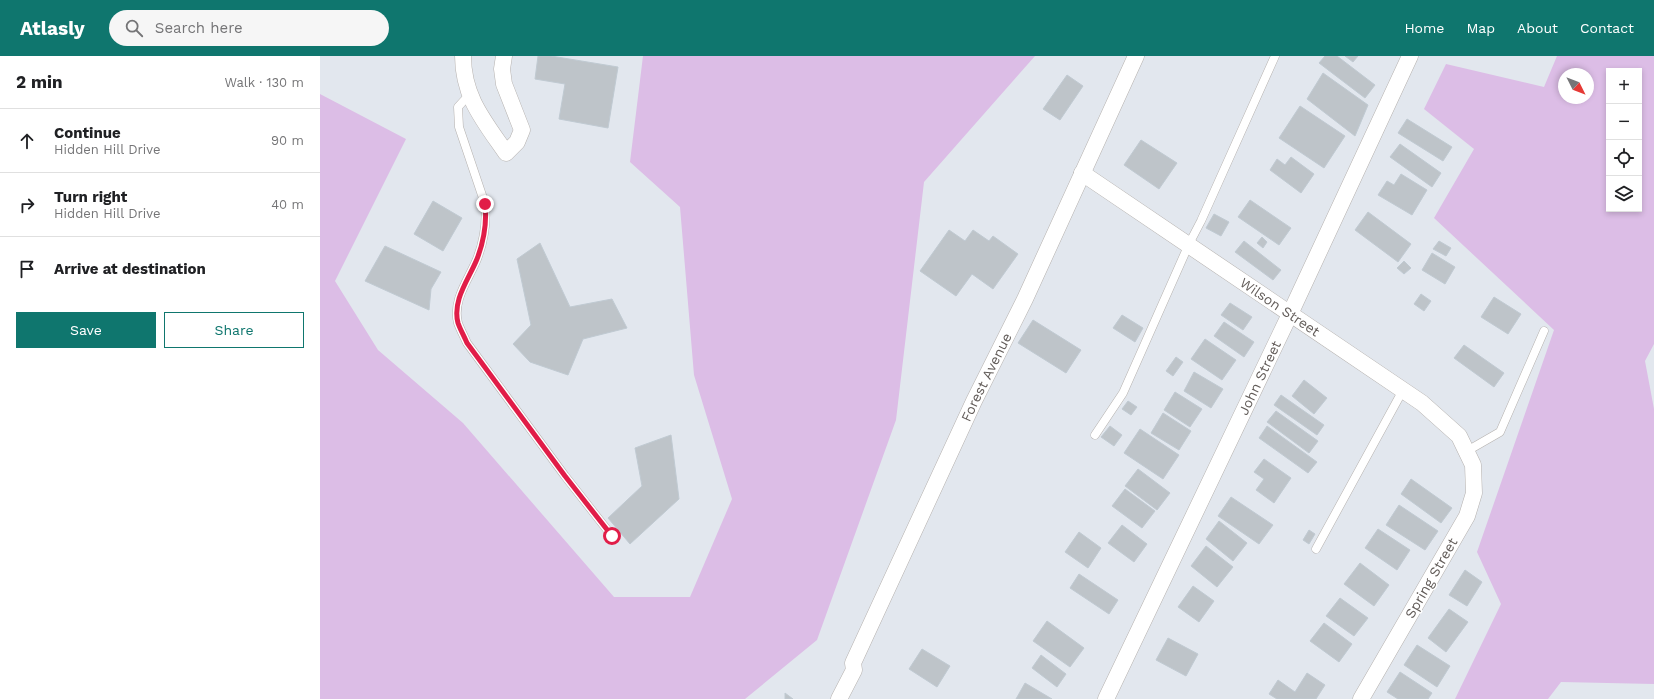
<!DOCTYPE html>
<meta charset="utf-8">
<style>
:root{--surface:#fff;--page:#f6f6f6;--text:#202124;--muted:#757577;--line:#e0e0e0;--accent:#0f766e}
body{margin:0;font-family:"Work Sans",sans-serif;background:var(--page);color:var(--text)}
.controls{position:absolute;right:12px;top:12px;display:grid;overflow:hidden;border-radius:0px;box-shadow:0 2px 6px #0003}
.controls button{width:36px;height:36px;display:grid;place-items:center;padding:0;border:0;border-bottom:1px solid var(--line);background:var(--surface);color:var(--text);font:20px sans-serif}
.compass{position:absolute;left:1238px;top:12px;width:36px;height:36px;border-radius:50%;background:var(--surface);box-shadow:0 2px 6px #0003;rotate:132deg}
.stop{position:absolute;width:12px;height:12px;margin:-9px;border:3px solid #e11d48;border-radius:50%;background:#fff}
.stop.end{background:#e11d48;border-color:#fff;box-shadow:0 1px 4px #0008}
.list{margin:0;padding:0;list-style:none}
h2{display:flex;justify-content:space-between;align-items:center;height:52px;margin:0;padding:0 16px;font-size:17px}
h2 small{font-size:13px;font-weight:400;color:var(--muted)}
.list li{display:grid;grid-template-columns:26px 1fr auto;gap:12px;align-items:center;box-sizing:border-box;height:64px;padding:0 16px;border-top:1px solid var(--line)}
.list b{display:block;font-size:15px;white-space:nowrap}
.list p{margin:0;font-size:13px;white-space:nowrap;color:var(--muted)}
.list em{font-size:13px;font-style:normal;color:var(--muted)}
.actions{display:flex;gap:8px;padding:12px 16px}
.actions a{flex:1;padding:9px 0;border:1px solid var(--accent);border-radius:0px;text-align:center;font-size:14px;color:var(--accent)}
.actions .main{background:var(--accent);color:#fff}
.icon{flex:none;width:22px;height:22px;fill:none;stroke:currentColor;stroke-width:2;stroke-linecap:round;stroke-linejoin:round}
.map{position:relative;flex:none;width:1334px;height:643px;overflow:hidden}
header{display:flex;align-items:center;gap:24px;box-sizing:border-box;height:56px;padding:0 20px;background:var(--accent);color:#fff}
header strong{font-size:19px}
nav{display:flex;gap:22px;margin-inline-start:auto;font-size:14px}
.search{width:280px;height:36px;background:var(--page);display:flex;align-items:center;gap:10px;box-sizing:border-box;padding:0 14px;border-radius:22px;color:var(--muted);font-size:15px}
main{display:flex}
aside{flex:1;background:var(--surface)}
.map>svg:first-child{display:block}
.green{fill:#dcbde6;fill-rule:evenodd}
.building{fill:#bec4c9;stroke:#c0cad2}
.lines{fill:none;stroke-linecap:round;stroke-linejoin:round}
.service-casing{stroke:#b5b1ae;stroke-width:9}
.minor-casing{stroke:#b5b1ae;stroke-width:17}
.service{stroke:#fff;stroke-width:8}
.minor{stroke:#fff;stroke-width:16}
.route{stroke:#e11d48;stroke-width:5}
.labels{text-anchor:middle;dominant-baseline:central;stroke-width:3;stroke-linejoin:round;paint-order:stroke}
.street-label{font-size:14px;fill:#635d5a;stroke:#fff}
</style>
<header>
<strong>Atlasly</strong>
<div class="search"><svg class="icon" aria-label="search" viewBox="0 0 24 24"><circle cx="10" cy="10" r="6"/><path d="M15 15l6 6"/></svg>Search here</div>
<nav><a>Home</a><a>Map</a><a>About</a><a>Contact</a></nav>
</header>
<main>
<aside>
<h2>2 min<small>Walk · 130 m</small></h2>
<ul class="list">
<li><svg class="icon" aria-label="ahead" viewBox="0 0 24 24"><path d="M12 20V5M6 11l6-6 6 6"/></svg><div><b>Continue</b><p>Hidden Hill Drive</p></div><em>90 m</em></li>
<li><svg class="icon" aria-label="right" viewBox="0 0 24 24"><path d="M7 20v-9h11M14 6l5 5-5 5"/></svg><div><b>Turn right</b><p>Hidden Hill Drive</p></div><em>40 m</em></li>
<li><svg class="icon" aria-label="arrive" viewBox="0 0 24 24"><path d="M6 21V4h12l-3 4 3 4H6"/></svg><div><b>Arrive at destination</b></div></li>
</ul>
<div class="actions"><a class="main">Save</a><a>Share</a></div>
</aside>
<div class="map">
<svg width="1334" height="643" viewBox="0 0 1334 643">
<rect width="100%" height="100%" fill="#e2e7ee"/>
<g class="green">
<path d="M323,0H715L604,126L576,364L497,584L425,643H0V38L86,83L15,225L58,294L143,367L294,541H370L412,443L374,319L360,151L310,106Z"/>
<path d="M1237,0H1334V288L1325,305L1334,353V628L1241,626L1228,643H1135L1181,548L1157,496L1234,274L1114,162L1154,93L1104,53L1126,8L1224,31ZM1289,15H1319V153H1289ZM1244,18H1268V42H1244Z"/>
</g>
<g class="building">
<path d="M218,0H231L298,11L288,72L239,63L245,28L215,23Z"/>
<path d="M1005,0H1017L1055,29L1045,42L999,7Z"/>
<path d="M1025,0H1038L1033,6Z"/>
<path d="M1003,17L1048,49L1035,80L987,43Z"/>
<path d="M747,19L763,30L740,64L723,53Z"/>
<path d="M980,50L1025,80L1004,112L959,82Z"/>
<path d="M1087,63L1132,91L1123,105L1078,77Z"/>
<path d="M821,84L857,107L839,133L804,109Z"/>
<path d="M1080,88L1121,117L1112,131L1070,101Z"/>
<path d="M971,101L994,118L981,137L950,114L957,103L965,109Z"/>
<path d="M1081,118L1107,134L1092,159L1058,139L1067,125L1074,129Z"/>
<path d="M930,144L971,172L959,189L918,161Z"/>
<path d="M113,145L142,162L123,195L94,178Z"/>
<path d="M1048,156L1091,188L1078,206L1035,174Z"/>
<path d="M894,158L909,166L901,180L886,172Z"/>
<path d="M629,174L645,185L653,174L669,185L673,180L698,198L673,233L652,218L636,240L600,215Z"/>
<path d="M942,181L947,186L943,192L937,187Z"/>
<path d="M924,185L961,214L953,224L915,196Z"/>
<path d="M1119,185L1131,192L1126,200L1113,193Z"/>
<path d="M220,187L250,251L292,243L307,272L263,283L248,319L210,306L193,288L211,269L197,203Z"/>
<path d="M65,190L121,216L111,233L109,254L45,225Z"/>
<path d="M1112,197L1135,211L1125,228L1102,214Z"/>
<path d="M1084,205L1091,212L1084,218L1077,212Z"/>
<path d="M1101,238L1111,245L1104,255L1094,248Z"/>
<path d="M1174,241L1201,258L1188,278L1161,261Z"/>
<path d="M910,247L932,261L923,274L901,259Z"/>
<path d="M802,259L823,272L815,286L793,272Z"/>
<path d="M713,264L761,294L746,317L698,287Z"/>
<path d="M904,266L934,286L924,301L894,280Z"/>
<path d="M885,283L916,304L902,324L871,303Z"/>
<path d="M1144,289L1184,317L1174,331L1134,302Z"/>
<path d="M856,301L863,306L853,320L846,315Z"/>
<path d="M874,316L903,333L891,352L864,335Z"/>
<path d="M984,324L1007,342L994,358L972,340Z"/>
<path d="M855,336L882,353L870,371L844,354Z"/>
<path d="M961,339L1004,369L997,379L954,349Z"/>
<path d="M808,345L817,351L811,359L802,353Z"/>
<path d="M956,355L998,385L989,397L947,366Z"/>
<path d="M843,357L871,375L859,394L831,377Z"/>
<path d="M790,370L802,379L794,390L781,381Z"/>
<path d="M947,370L997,406L988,417L939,382Z"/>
<path d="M820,373L859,399L843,423L804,397Z"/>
<path d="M351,379L359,443L310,488L288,462L322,430L315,392Z"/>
<path d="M944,403L971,422L954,447L936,434L944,423L934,416Z"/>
<path d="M818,413L850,437L837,454L805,430Z"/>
<path d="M1091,423L1132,452L1121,467L1081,438Z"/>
<path d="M805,433L835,455L822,472L792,450Z"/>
<path d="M911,441L953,469L939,488L898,460Z"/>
<path d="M1079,449L1118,475L1105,494L1066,469Z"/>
<path d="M899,465L927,487L913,505L886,483Z"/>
<path d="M802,469L827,488L814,506L788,487Z"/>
<path d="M1058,473L1090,494L1077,514L1045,492Z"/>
<path d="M989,474L995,478L989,488L983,484Z"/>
<path d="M759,476L781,492L768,512L745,496Z"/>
<path d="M886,490L913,511L897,531L871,510Z"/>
<path d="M1040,507L1069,529L1054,550L1024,528Z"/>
<path d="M1145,514L1162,526L1147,550L1129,539Z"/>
<path d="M759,518L798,544L789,558L750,532Z"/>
<path d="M873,530L894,545L879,566L858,551Z"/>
<path d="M1020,542L1048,562L1034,580L1006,560Z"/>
<path d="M1129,553L1148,566L1126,596L1108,582Z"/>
<path d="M727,565L764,592L750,611L713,585Z"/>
<path d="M1004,567L1032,588L1019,606L990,585Z"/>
<path d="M848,582L878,598L866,620L836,604Z"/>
<path d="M1097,589L1130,610L1117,631L1084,609Z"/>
<path d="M602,593L630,610L617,631L589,613Z"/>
<path d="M721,599L746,618L737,631L712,612Z"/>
<path d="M1080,616L1112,637L1108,643H1078L1067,636Z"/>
<path d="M987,617L1005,629L996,643H957L949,638L958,624L975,636Z"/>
<path d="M705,627L732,643H696Z"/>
<path d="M465,637L473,643H465Z"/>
</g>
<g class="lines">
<defs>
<g id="service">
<path d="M149,39L138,51L139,71L165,148C167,167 164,185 157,203C149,223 132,244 138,267C140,273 144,280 147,287L245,420L292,480"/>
<path d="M775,379L803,337L869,188L881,165L955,0"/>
<path d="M1147,395L1180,376L1224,275"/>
<path d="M996,493L1083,334"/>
</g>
<g id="minor">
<path d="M143,0C143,41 164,65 186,97L197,86L202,74L184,28L182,13L184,0"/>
<path id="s1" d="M762,117L1102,347L1139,380L1153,409L1154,437L1147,460L1041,643"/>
<path id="s2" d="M519,643L534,614L533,607L654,345L705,243L816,0"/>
<path id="s3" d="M786,643L970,258L1090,0"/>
</g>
</defs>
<use href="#service" class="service-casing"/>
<use href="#minor" class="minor-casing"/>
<use href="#service" class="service"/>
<use href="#minor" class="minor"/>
</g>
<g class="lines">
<path class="route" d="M165,148C167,167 164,185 157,203C149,223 132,244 138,267C140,273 144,280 147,287L245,420L292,480"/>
</g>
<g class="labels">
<g class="street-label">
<text stroke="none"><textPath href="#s1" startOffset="239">Wilson Street</textPath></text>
<text stroke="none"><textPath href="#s2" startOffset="355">Forest Avenue</textPath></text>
<text stroke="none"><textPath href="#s3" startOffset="356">John Street</textPath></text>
<text transform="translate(1111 522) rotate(-60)">Spring Street</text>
</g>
</g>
</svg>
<div class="controls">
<button>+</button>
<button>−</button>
<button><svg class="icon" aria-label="locate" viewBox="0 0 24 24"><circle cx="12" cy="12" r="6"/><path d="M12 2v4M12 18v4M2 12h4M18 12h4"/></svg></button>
<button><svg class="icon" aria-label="layers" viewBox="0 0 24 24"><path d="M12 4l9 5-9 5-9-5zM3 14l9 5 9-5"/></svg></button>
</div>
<svg class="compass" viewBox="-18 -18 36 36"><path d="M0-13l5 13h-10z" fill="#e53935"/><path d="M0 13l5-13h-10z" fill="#757577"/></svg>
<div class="stop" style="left:292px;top:480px"></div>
<div class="stop end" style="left:165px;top:148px"></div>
</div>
</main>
